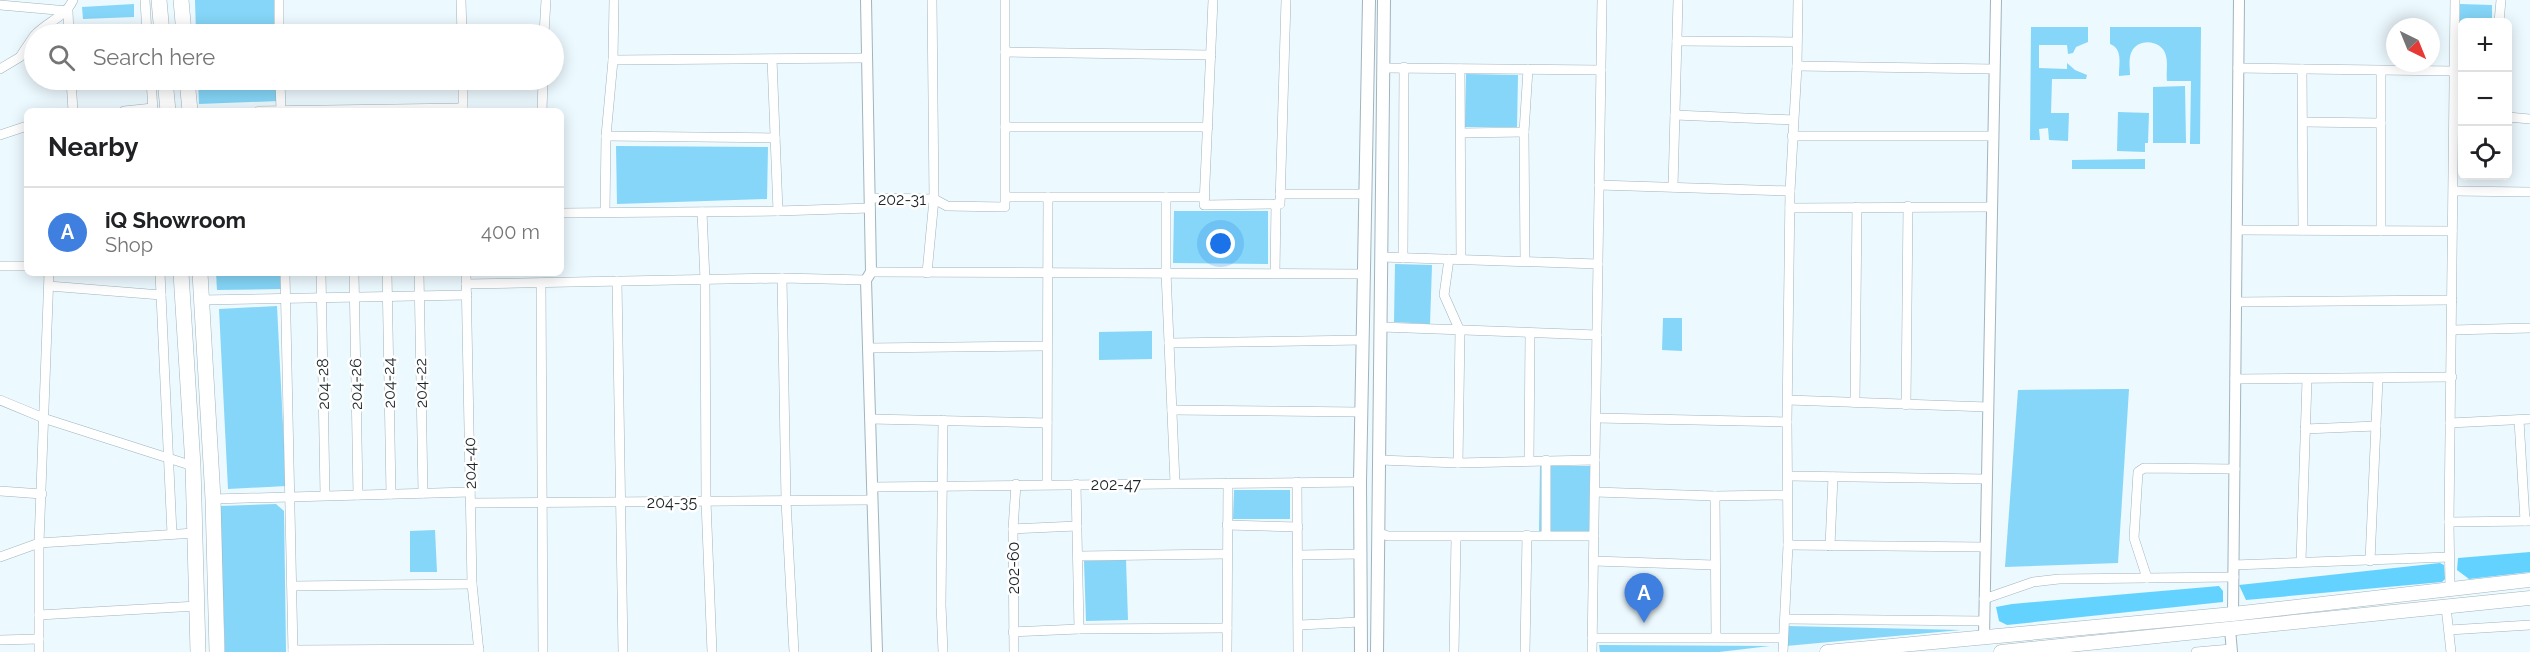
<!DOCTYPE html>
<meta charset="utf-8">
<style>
:root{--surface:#fff;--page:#f2f2f2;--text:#202124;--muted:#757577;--line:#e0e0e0;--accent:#aa3287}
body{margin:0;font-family:Raleway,sans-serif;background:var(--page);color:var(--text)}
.controls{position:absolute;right:18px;top:18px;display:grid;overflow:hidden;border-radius:9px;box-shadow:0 3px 15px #0003}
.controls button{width:54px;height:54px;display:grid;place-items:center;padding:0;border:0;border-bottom:2px solid var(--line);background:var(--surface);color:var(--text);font:30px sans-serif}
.compass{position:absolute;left:2386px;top:18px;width:54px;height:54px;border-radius:50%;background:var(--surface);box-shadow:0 3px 15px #0003;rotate:137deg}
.you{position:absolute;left:1221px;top:244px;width:21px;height:21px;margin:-15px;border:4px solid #fff;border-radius:50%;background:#1a73e8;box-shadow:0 0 0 9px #1a73e833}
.badge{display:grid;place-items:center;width:39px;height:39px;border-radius:50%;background:var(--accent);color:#fff;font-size:20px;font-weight:700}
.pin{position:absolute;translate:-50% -50px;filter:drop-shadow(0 2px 3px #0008)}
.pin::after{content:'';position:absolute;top:32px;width:21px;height:18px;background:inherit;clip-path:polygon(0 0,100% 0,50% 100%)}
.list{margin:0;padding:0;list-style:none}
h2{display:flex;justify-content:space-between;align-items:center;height:78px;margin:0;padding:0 24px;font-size:26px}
h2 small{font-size:20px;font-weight:400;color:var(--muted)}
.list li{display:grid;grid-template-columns:39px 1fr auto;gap:18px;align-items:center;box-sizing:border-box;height:90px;padding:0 24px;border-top:2px solid var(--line)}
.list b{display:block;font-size:22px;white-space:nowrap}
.list p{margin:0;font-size:20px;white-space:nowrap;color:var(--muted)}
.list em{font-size:20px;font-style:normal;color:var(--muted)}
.icon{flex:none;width:33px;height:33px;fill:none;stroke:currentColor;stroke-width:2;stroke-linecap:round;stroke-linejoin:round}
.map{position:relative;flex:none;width:2530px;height:652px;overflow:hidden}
.search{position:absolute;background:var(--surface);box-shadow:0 3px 15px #0003;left:24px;top:24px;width:540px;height:66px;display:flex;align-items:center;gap:15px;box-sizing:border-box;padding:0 21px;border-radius:33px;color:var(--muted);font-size:22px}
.panel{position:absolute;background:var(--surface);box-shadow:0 3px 15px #0003;left:24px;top:108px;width:540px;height:168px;border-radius:9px}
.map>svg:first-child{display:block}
.green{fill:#85d6f8}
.forest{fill:#64d2fe}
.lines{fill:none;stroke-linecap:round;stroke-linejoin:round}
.minor-casing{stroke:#a1b4bd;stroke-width:10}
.tertiary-casing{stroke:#a1b4bd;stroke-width:12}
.secondary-casing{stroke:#a1b4bd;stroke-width:14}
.primary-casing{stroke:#a1b4bd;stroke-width:15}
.trunk-casing{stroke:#a1b4bd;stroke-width:16}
.minor{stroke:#fff;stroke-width:9}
.tertiary{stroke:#fff;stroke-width:10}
.secondary{stroke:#fff;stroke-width:12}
.primary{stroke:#fff;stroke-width:14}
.trunk{stroke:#fff;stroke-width:15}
.labels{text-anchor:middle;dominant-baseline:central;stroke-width:5;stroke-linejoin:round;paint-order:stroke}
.street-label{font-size:16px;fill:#1d2528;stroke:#fff}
</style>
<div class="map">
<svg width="2530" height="652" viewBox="0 0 2530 652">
<rect width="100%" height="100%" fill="#ecf9fe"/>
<g class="green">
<path d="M195,0H275L276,34H196Z"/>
<path d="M134,4V17L83,19L82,7Z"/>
<path d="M2460,4L2492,5V22H2462V109H2457Z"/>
<path d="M2031,27H2088V42L2076,47L2073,53L2068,54L2067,45H2039V68L2067,69V63L2075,70L2087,75L2086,79H2052L2051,113H2069L2068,141L2049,140L2048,128L2039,129L2040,140H2030Z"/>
<path d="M2110,27H2201L2200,144H2190L2191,81H2167C2166,73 2168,64 2166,56C2163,41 2140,37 2132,51C2128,58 2130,68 2130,75L2119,76C2119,63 2123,49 2110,44Z"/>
<path d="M1466,74L1518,75L1517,127H1465Z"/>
<path d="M198,80H278V101L199,104Z"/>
<path d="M2185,86L2186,143H2153V87Z"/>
<path d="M2118,112L2149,113L2148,143H2145V152L2117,151Z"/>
<path d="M616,146L768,147L767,199L617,204Z"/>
<path d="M2145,159V169H2072V160Z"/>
<path d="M1174,211H1268V264L1173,263Z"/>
<path d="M1395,264L1432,265L1430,324L1394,322Z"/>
<path d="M216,273H280L281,289L217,290Z"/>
<path d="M277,306L286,486L228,489L219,309Z"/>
<path d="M1663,318H1682V351L1662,350Z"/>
<path d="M1152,331V359L1099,360V332Z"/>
<path d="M2129,389L2118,563L2005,567L2018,390Z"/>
<path d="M1540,466H1590L1589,531H1539Z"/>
<path d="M1234,490H1290V519H1233Z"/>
<path d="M276,504L284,511L286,652H225L220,506Z"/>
<path d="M435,530L437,572H410V531Z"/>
<path d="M1126,560L1128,620L1086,621L1084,561Z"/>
<path d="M1787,626L1961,630L1786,646Z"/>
<path d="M1599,645H1600L1770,646L1719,652H1600Z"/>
</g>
<g class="forest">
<path d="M2530,552V572L2469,579L2457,570L2458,558Z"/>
<path d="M2440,563L2444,565L2445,579L2442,582L2246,600L2239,585Z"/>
<path d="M2219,586L2223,591V602L2007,625L1999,621L1996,607L2012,604Z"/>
</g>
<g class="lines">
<defs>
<g id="minor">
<path d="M145,0L147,34"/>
<path d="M279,0V34"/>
<path d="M461,0L462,34"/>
<path d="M1213,0L1204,205L1280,204L1286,0"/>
<path d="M0,5L68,11L69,34"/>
<path d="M2499,22L2501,0"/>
<path d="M36,34C49,21 66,16 73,0"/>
<path d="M544,34L546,0"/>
<path d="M1677,41L1796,42"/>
<path d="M1005,52L1211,55"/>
<path d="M772,59L778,211"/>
<path d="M613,60L867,58"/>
<path d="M1797,66L1994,69"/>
<path d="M1385,68L1601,70"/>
<path d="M2238,68L2454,71"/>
<path d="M0,69L20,57L34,36"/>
<path d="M1460,69L1461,259"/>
<path d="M2302,69L2303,230"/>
<path d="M71,80L73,111"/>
<path d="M151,80L153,111"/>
<path d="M280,80L281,111"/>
<path d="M463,80V111"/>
<path d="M124,111L153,108"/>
<path d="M259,111L463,108"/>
<path d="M542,111L543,80"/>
<path d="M1675,115L1793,120"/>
<path d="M2508,117L2530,119"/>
<path d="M2303,122L2381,123"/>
<path d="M1005,127H1208"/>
<path d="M1461,133L1524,132"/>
<path d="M0,135L27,126"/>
<path d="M606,136L775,138"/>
<path d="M1792,136H1993"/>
<path d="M1599,185L1790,191"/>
<path d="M1673,187L1678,0"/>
<path d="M2454,191L2530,192"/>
<path d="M1280,194H1365"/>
<path d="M1006,197H1205"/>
<path d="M1166,197V272L1175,483"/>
<path d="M870,198L934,199L947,206L1005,207V0"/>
<path d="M1790,208L1992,207"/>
<path d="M605,212L606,136L613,60L614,0"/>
<path d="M702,212L705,280L706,501L712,652"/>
<path d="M561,213L778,211L870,208"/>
<path d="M2237,230L2452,231"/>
<path d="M2381,231V71"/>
<path d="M1381,257L1598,264"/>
<path d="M1403,258L1404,67"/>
<path d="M1449,259L1444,295L1460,331L1458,463"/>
<path d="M1525,261L1524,132L1528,69"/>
<path d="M0,266H27"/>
<path d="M871,272L1364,274"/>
<path d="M160,273L172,534"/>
<path d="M285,273L293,652"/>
<path d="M321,273L325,495"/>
<path d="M354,273L358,495"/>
<path d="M387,273L391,494"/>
<path d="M419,273L423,493"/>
<path d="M466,273L472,584L479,652"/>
<path d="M927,273L934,199L932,0"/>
<path d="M1275,273L1276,204"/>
<path d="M782,278L786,501L794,652"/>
<path d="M617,281L623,652"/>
<path d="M541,283L543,652"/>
<path d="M466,284L782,278L866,280"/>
<path d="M49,286L161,295"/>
<path d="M201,300L467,295"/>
<path d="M2236,302L2452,300"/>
<path d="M1381,327L1597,335"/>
<path d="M2452,330L2530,328"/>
<path d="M1169,343L1363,340"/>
<path d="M868,348L1047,346"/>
<path d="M2235,379L2452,377"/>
<path d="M0,400L46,419L193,466"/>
<path d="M1788,400L1988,407"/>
<path d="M1855,403L1857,207"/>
<path d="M1906,405L1908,206"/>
<path d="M1172,410L1361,412"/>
<path d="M1596,418L1787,422"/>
<path d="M870,419L1047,423"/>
<path d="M943,420L941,605L943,652"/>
<path d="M2519,420L2525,521"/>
<path d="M2450,423L2530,419"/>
<path d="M2305,429L2376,426"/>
<path d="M1380,460L1458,463L1595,460"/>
<path d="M1529,460L1530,333"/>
<path d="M1788,476L1987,479"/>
<path d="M1297,482L1298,652"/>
<path d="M1047,484L1048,197"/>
<path d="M1076,484L1079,629"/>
<path d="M872,487L1360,482"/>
<path d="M0,491L42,494"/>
<path d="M1595,492L1715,496L1787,495"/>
<path d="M1715,496L1716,637"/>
<path d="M213,499L470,492"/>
<path d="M471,503L872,500"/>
<path d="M2449,522L2530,521"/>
<path d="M1227,525L1298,527"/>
<path d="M1013,529L1077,526"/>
<path d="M1379,533L1388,536H1594"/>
<path d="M1546,535V460"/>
<path d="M1788,545L1985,547"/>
<path d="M1830,546L1833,477"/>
<path d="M1299,555L1359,554"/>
<path d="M1079,556L1226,554"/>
<path d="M0,557L39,543L195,533"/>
<path d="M1594,561L1714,565"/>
<path d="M2301,561L2307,380"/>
<path d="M2370,561L2378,379"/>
<path d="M2234,565L2449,557"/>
<path d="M2147,578L2134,538L2138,472L2144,468L2235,469"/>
<path d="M292,586L472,584"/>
<path d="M2450,588L2449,522L2455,0"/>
<path d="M1984,599L2033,582L2059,579L2234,577"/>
<path d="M2446,607L2451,652"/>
<path d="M39,615L197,606"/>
<path d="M1786,619L1984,621"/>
<path d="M1300,625L1359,622"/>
<path d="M2449,630L2530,625"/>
<path d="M1013,632L1079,629L1227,628"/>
<path d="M1592,638H1783"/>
<path d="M0,640L39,639"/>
<path d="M293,650L479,649"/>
<path d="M39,652V543L49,273"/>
<path d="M1014,652L1013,529L1016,484"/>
<path d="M1227,652L1228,483"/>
<path d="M1454,652L1456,538"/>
<path d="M1525,652L1527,535"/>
<path d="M1592,652L1602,0"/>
<path d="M1783,652L1788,545L1787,422L1790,191L1797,66L1798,0"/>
<path d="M2196,652L2231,649"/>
</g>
<g id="tertiary">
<path d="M866,0L871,272L866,280L877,652"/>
<path d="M2233,614L2239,0"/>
<path d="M2230,629L2232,652"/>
<path d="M1984,637L1996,0"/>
</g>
<g id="secondary">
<path d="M1361,652L1360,482L1369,0"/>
<path d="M1377,652L1384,0"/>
</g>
<g id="primary">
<path d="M1827,652L2233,614L2530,580"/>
<path d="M2001,652L2530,598"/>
</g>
<g id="trunk">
<path d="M159,0L162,34"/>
<path d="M181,0L184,34"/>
<path d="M165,80L168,111"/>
<path d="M187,80L190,111"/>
<path d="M181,273L193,466L198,652"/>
<path d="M200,273L213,499L217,652"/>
</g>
</defs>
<use href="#minor" class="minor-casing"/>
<use href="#tertiary" class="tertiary-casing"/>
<use href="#secondary" class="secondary-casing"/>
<use href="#primary" class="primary-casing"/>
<use href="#trunk" class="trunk-casing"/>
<use href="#minor" class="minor"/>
<use href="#tertiary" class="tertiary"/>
<use href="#secondary" class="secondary"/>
<use href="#primary" class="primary"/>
<use href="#trunk" class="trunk"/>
</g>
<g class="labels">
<g class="street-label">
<text x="902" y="199">202-31</text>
<text transform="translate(389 383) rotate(-91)">204-24</text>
<text transform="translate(421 383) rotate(-91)">204-22</text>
<text transform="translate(323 384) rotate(-91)">204-28</text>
<text transform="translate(356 384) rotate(-91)">204-26</text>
<text transform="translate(470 463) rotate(-91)">204-40</text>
<text x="1116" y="484">202-47</text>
<text x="672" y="502">204-35</text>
<text transform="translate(1013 568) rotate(-90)">202-60</text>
</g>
</g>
</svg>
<div class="controls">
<button>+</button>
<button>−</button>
<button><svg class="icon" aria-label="locate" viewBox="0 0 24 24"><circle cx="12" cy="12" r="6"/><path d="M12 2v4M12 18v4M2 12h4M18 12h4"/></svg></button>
</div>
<svg class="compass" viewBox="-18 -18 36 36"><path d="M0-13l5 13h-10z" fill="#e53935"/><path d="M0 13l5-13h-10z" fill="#757577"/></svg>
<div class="you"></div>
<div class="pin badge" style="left:1644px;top:623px;background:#3f7fe0">A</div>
<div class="search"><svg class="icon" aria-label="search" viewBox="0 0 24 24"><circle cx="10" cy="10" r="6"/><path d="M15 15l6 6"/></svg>Search here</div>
<section class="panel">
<h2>Nearby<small></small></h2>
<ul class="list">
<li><span class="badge" style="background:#3f7fe0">A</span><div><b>iQ Showroom</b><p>Shop</p></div><em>400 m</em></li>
</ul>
</section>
</div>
